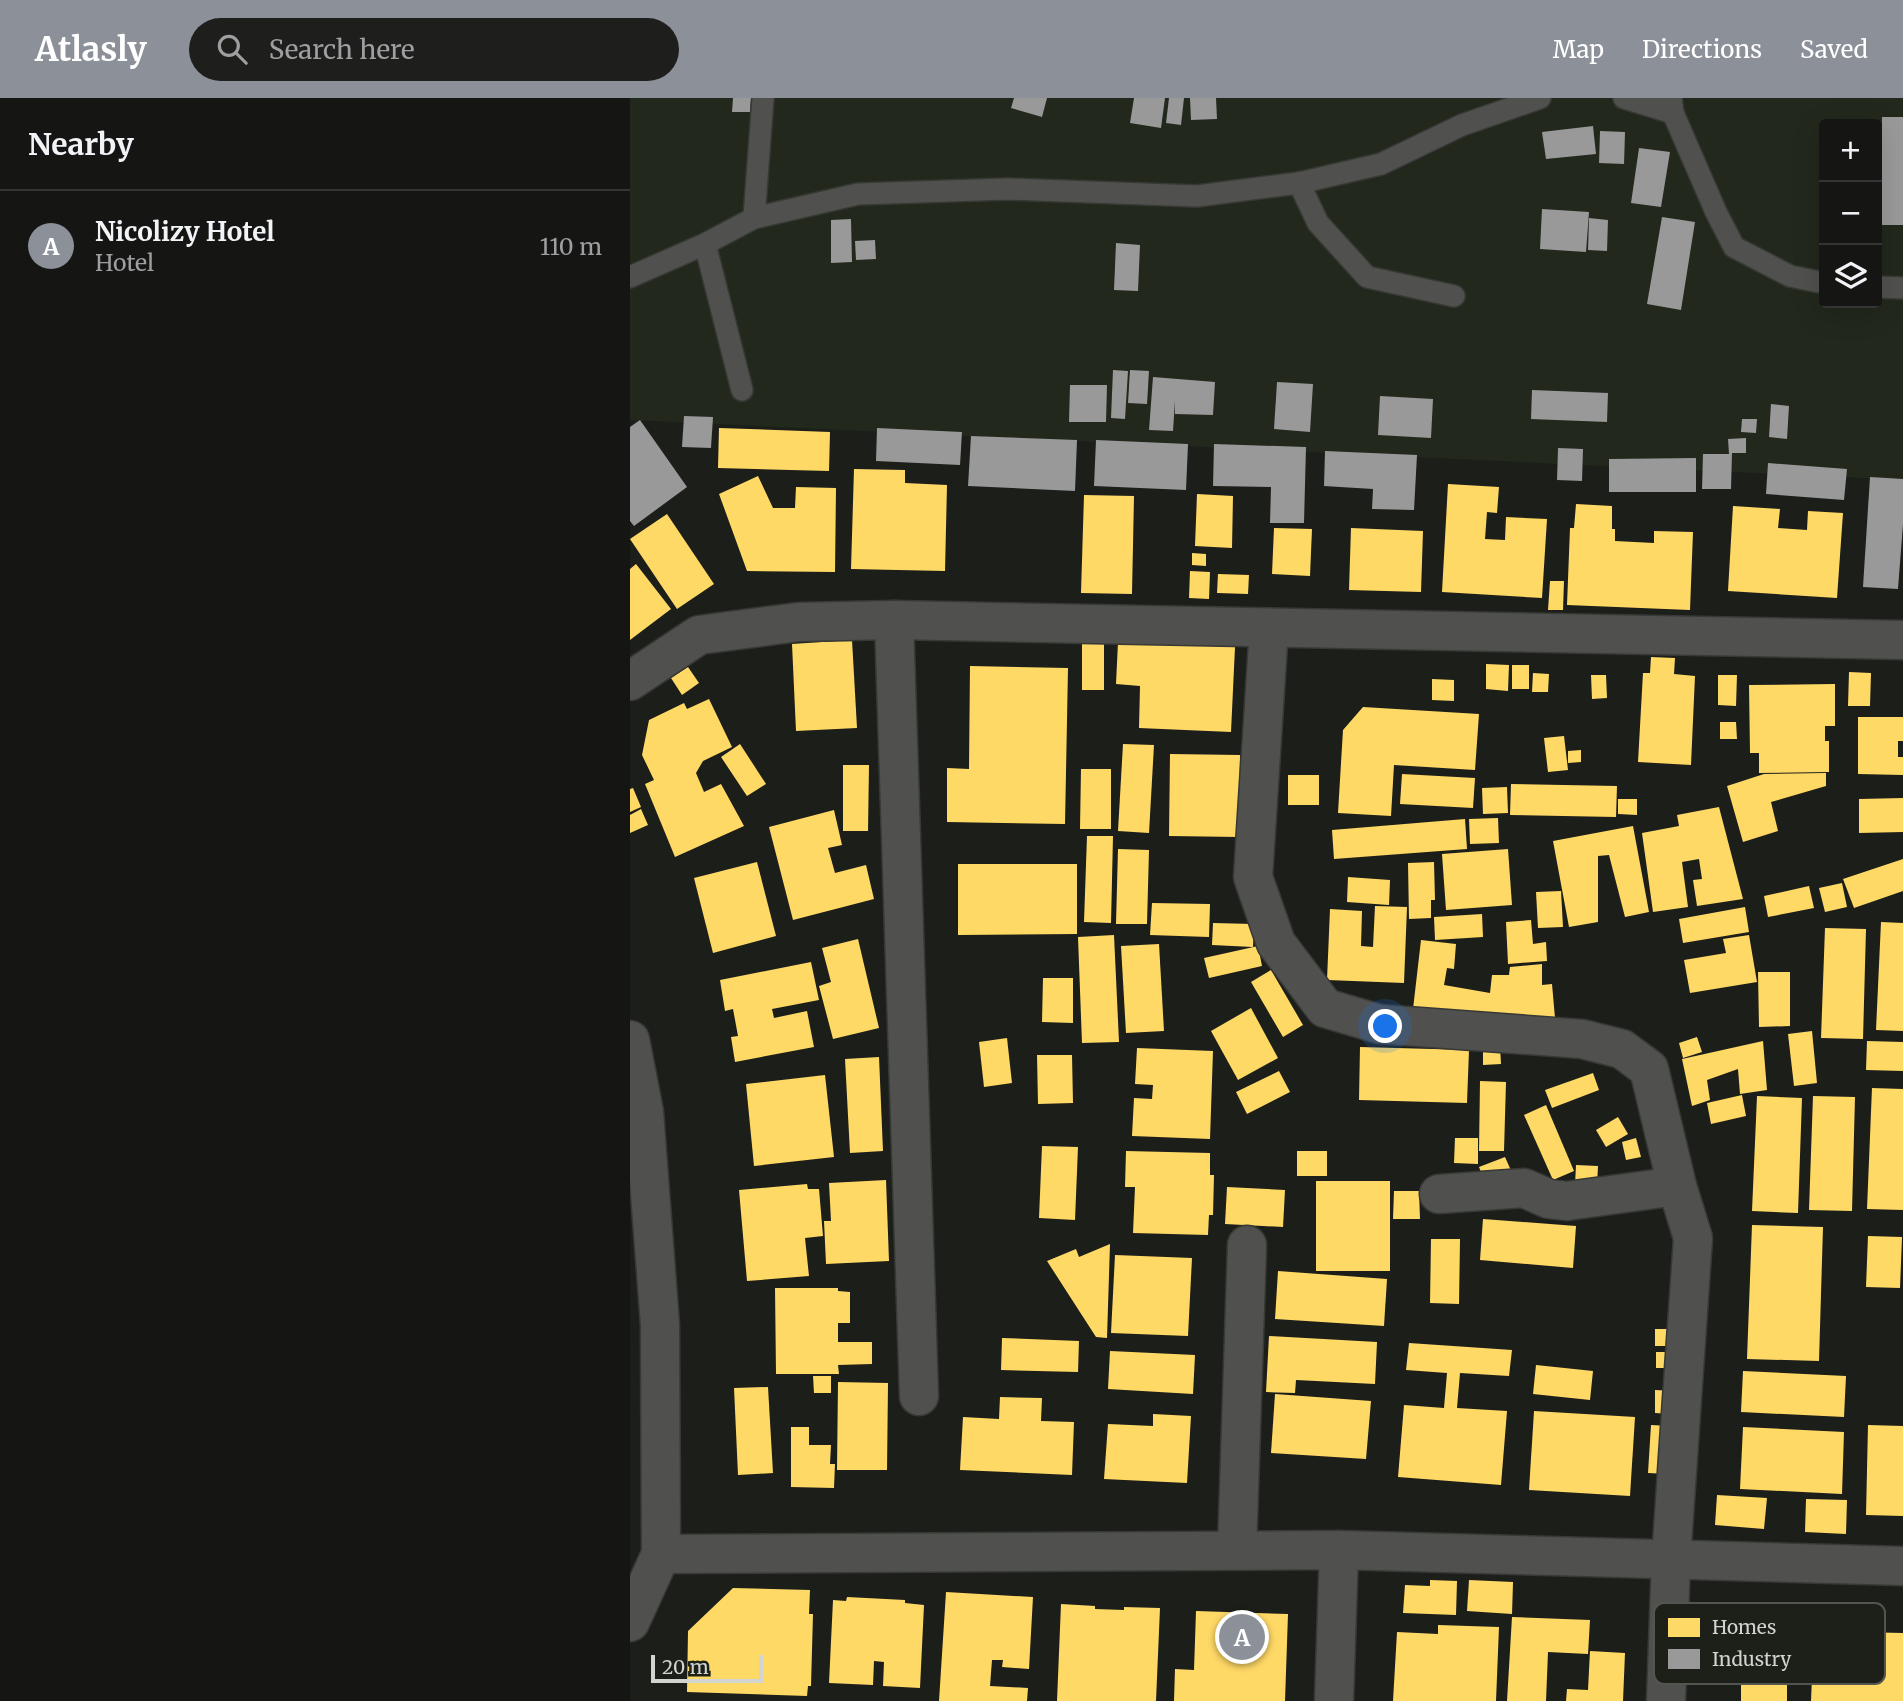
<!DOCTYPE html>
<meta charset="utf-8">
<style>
:root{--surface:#151614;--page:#1e1f1d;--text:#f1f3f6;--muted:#9d9fa0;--line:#343534;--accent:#8c9099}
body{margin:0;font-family:Merriweather,serif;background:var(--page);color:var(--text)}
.controls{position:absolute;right:21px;top:21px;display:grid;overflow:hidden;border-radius:7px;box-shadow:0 7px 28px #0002}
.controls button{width:63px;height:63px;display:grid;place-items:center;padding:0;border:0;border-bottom:2px solid var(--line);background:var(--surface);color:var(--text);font:35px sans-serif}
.scale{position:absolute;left:21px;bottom:18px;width:112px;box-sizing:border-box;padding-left:7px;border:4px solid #d2d4cf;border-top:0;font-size:19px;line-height:24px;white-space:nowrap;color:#d2d4cf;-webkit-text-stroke:5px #1c2018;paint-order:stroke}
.you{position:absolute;left:756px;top:929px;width:24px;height:24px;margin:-18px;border:5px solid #fff;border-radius:50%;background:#1a73e8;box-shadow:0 0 0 10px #1a73e833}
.badge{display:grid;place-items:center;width:46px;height:46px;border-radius:50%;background:var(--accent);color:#fff;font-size:23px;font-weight:700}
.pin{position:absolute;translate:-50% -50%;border:4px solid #fff;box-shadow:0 2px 7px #0006}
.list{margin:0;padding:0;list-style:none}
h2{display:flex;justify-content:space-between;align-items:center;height:91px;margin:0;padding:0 28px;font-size:30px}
h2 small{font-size:23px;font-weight:400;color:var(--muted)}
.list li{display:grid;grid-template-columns:46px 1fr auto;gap:21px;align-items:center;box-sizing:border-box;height:112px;padding:0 28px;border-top:2px solid var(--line)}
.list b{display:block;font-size:26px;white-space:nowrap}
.list p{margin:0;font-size:23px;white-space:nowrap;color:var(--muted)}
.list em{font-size:23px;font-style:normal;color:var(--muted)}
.icon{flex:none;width:38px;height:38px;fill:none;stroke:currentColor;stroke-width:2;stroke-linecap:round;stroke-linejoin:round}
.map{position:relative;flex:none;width:1273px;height:1603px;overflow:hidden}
header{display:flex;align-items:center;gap:42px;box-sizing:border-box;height:98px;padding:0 35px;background:var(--accent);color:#fff}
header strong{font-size:33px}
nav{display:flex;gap:38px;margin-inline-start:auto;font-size:24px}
.search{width:490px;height:63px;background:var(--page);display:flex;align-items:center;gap:18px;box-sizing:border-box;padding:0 24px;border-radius:38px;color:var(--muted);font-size:26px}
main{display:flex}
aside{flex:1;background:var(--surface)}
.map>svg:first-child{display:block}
.built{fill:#22281c;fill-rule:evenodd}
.homes{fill:#ffd966}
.industry{fill:#999}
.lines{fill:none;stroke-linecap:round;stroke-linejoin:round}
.service-casing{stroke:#373935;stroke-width:24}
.minor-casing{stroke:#373935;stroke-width:41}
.service{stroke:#50514e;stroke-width:21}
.minor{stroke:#50514e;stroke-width:38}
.key{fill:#1c2018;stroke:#53564f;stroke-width:2}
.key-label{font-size:19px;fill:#d2d4cf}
</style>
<header>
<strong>Atlasly</strong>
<div class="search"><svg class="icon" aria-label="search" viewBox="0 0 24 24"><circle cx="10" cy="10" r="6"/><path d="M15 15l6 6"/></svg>Search here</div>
<nav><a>Map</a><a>Directions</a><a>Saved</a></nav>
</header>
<main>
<aside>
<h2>Nearby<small></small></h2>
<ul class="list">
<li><span class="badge">A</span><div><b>Nicolizy Hotel</b><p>Hotel</p></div><em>110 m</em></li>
</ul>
</aside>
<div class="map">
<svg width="1273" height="1603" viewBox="0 0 1273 1603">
<rect width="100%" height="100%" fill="#1c1e1a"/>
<path class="built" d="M0,0H1273V382L0,322ZM1194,26H1247V205H1194Z"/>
<g class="homes">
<path d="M89,330L200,334L199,373L88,370Z"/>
<path d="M224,371L275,372V385L317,387L315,473L221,471Z"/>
<path d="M128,378L143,410H165L166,389L206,390L205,474L117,473L89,396Z"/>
<path d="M818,386L869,389L867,415L857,414L855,441L875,442L876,419L917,421L912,500L812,494Z"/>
<path d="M567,396L603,398L602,450L565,448Z"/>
<path d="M454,397L504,398L502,496L451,495Z"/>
<path d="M946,406L982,408V431H985V443L1024,445V433L1063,434L1060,512L937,507L940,430H944Z"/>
<path d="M1103,408L1150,411L1148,430L1177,432L1178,413L1213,415L1207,500L1098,493Z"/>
<path d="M37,416L84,486L47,511L0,441Z"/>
<path d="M644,430L682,431L680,478L642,476Z"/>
<path d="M721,430L793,433L791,494L719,492Z"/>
<path d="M562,455L576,456V468L562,467Z"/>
<path d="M6,466L41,511L0,542V471Z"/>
<path d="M560,473L580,474L579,501L559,500Z"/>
<path d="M588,476L619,477L618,496L587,495Z"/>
<path d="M920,483H934L933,512H918Z"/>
<rect x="452" y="531" width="22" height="61"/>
<path d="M222,542L227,630L166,633L162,546Z"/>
<path d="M488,544L605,549L601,634L509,630L510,588L486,586Z"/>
<path d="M1021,559L1045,560L1044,576L1065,578L1061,667L1008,664L1013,575H1020Z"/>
<path d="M856,566L879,567L878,593L856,591Z"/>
<rect x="882" y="567" width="17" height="24"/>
<path d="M340,568L438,570L435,726L317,724V670L339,671Z"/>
<path d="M58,569L69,585L52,597L41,580Z"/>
<path d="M1219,574L1241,575L1240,608H1218Z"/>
<path d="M903,575L919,576L918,594H902Z"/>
<path d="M961,577H976L977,600L962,601Z"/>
<path d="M1088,577H1107L1106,608L1088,607Z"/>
<path d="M802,581L824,582V603L802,602Z"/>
<path d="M1205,586V628H1195V643H1199V674L1129,675V655H1120L1119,587Z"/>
<path d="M79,601L102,649L73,663L66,675L74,694L91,686L114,728L45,759L15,686L24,682L12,657L19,622L54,605L57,611Z"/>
<path d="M733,609L849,616L845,672L764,667L761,718L708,715L713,632Z"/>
<path d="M1228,619H1273V643H1268V659H1273V677L1228,676Z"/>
<path d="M1090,624H1106L1107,641H1090Z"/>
<path d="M934,638L938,672L918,674L914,640Z"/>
<path d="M110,646L136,686L117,698L91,659Z"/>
<path d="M493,646L524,647L519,735L488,733Z"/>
<path d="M951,652V664L938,665V653Z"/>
<path d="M540,656L610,657L609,739L539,738Z"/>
<path d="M213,667H239L238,733H213Z"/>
<path d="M451,671H481V731H450Z"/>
<path d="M1196,675V688L1141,704L1148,733L1113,744L1097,688L1134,676Z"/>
<path d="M772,676L845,680L843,710L770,706Z"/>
<rect x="658" y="677" width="31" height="30"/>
<path d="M881,686L987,688L986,719L880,717Z"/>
<path d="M877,689L878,715L853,716L852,690Z"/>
<path d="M3,690L11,709L0,714V691Z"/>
<path d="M1273,700V734L1229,735V701Z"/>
<path d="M988,701H1007V717L988,716Z"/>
<path d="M1089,709L1113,801L1067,808L1063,782L1072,781L1069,761L1052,764L1058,809L1023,814L1012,735L1049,728L1047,717Z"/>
<path d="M11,711L18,727L0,735V717Z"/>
<path d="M204,712L212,747L198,750L205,775L236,767L244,801L163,822L139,729Z"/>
<path d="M868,720L869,745L840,746L839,721Z"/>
<path d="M835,721L837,751L704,761L702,732Z"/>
<path d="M1003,728L1019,814L995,819L979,757L968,758V824L939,829L923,743Z"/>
<path d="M457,738H483L481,825L454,824Z"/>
<path d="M488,751L519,752L517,826H486Z"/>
<path d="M878,751L882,807L816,812L812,756Z"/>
<path d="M1273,761V793L1224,810L1213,781Z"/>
<path d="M127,764L146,838L83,855L64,780Z"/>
<path d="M804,764L805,802H801V820L779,821L778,765Z"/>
<path d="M328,766H447V836L328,837Z"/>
<path d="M718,779L760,782L759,807L717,804Z"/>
<path d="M1212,785L1217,809L1195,814L1189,790Z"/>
<path d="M1179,788L1184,810L1138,819L1134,798Z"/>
<path d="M931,793L933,829L908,830L906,794Z"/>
<path d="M522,805L580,806L579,839L520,837Z"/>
<path d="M745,808L777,809L774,885L697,882L700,811L732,813L731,848L743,849Z"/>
<path d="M1115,809L1119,834L1053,845L1049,821Z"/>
<path d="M852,816L853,839L805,842L804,819Z"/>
<path d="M901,822L903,846L916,844L917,863L878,866L876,824Z"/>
<path d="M1251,824L1273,825V933L1246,932Z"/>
<path d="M583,825L624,826L623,849L582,847Z"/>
<path d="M1195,830L1236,831L1233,941L1191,940Z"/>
<path d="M484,837L489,944L452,945L448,839Z"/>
<path d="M1119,837L1127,884L1060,895L1054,862L1096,855L1093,841Z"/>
<path d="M228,841L249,930L203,941L189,888L201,884L192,850Z"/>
<path d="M791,842L826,846L824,871L817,870L814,887L860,895L862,877H879L880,869L912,866V887L922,886L925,920L881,923L783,911Z"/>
<path d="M529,846L534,933L496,935L491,848Z"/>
<path d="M628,848L632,868L579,880L574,860Z"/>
<path d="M181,864L189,902L142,911L144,920L177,913L184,949L105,964L101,939L108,938L103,911L95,913L90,882Z"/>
<path d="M641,872L673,927L653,939L621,884Z"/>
<path d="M1128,874H1160V928L1129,929Z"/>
<path d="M413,880H443V925L412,924Z"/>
<path d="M621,910L648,960L608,982L581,933Z"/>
<path d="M1182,933L1187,985L1164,988L1158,936Z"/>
<path d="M1067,939L1072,954L1053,960L1049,945Z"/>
<path d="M377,940L382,985L354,989L349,944Z"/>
<path d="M1133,943L1137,992L1110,996L1108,971L1077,982L1080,1002L1062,1008L1052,961Z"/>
<path d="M1237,943L1273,944V973L1236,972Z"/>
<path d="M853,948H870L871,966L853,967Z"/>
<path d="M730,949L839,952L837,1005L729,1002Z"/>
<path d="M507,950L583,953L580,1041L502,1038L504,1000L522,1001L523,987L505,986Z"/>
<path d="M407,957H442L443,1005L408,1006Z"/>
<path d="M249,959L253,1053L220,1055L215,961Z"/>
<path d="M649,973L660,994L617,1016L606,994Z"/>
<path d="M963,975L969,992L922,1010L915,992Z"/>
<path d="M195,977L204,1059L124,1068L116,986Z"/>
<path d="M850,983L876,984L874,1053H849Z"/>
<path d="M1242,990L1273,991V1112L1237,1111Z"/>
<path d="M1112,997L1116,1018L1081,1026L1077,1005Z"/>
<path d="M1127,998L1172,1000L1168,1115L1122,1113Z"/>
<path d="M1183,998L1225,999L1222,1113L1179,1112Z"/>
<path d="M916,1007L944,1073L923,1082L894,1017Z"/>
<path d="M988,1019L998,1036L976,1049L966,1032Z"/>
<path d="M825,1040H848V1066L824,1065Z"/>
<path d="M1006,1040L1011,1059L996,1062L992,1044Z"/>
<path d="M412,1048L448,1049L445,1122L409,1120Z"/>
<path d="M496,1053L580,1055V1077H584L583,1117H579L578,1137L503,1135L505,1089H495Z"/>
<rect x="667" y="1053" width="30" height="25"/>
<path d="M875,1059L883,1077L856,1087L849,1069Z"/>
<path d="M946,1067L968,1068L967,1088L945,1087Z"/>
<path d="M256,1082L259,1163L196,1166L194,1123H201L199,1085Z"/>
<rect x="686" y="1083" width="74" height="90"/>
<path d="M177,1086L178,1091H189L193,1138L175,1140L179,1178L117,1183L109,1092Z"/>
<path d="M597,1089L655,1092L653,1129L595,1126Z"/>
<path d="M764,1093H789L790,1121H763Z"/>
<path d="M853,1121L946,1128L943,1170L850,1162Z"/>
<path d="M1122,1127L1193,1129L1189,1263L1117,1261Z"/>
<path d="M1238,1138L1272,1139L1270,1190L1236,1189Z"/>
<path d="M801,1141H830L829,1206L800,1205Z"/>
<path d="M480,1146L477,1240L466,1239L417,1163L446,1151L449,1159Z"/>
<path d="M485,1157L562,1160L558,1238L481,1235Z"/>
<path d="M648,1173L757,1181L754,1228L645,1221Z"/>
<path d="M145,1190H208V1193L220,1194V1225H208V1244H242V1266L208,1267L209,1276H146Z"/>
<rect x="1025" y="1231" width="17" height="17"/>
<path d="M639,1238L747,1244L745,1286L666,1282L665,1295L636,1294Z"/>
<path d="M372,1240L449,1243L448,1274L371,1272Z"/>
<path d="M779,1245L882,1252L879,1278L830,1275L827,1310L877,1313L871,1387L768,1379L774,1307L814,1310L817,1275L776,1272Z"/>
<path d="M480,1253L565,1257L563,1296L478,1291Z"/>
<path d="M1026,1254H1044L1043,1270H1026Z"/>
<path d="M906,1267L963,1273L960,1302L903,1296Z"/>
<path d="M1113,1273L1216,1278L1214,1319L1111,1314Z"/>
<path d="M183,1278H201V1295H184Z"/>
<path d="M208,1284L258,1285L257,1372H207Z"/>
<path d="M138,1289L143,1375L108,1377L104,1290Z"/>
<path d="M1025,1292L1044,1293L1042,1316L1025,1315Z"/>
<path d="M645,1296L741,1303L736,1361L641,1355Z"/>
<path d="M370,1299L412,1300L411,1323L444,1324L442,1377L330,1372L333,1319L369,1321Z"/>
<path d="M904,1313L1005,1319L1000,1398L899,1392Z"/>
<path d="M523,1316L561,1318L557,1385L474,1381L478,1326L523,1328Z"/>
<path d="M1021,1327L1041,1328L1038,1376L1018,1375Z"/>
<path d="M1238,1327L1273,1328V1418L1236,1417Z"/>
<path d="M161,1329H179V1347H201L200,1366H205L204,1390L161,1389Z"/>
<path d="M1113,1329L1214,1334L1212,1396L1110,1391Z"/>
<path d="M1087,1397L1137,1400L1134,1431L1085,1427Z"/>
<path d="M1176,1401L1217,1402L1216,1436L1175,1434Z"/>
<path d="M800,1482L827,1483L826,1517L773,1515L775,1487L800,1488Z"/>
<path d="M839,1482L883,1484L882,1516L837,1513Z"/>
<path d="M103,1490L180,1492L179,1516H183L181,1588H178L177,1598L57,1594L58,1533Z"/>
<path d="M316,1494L403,1499L399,1571L372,1569L373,1562H362L360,1588L398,1590L397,1603H309Z"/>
<path d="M217,1499L275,1502V1505L294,1507L290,1590L253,1588L254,1564L244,1563L243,1587L199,1585L203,1502L216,1503Z"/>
<path d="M431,1506L465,1508V1511L494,1512V1509L530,1510L526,1603H427Z"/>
<path d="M566,1513L658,1516L655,1603H544L545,1571L564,1572Z"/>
<path d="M882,1519L960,1522L958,1556L918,1554L916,1603H877Z"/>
<path d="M808,1527L869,1529L866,1603H763L767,1534L808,1536Z"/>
<path d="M1111,1532L1157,1533V1603H1111Z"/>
<path d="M1184,1533L1273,1535V1603H1181Z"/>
<path d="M960,1553L995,1555L993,1603H936L937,1591L958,1592Z"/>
</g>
<g class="industry">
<path d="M103,0H121L120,14H102Z"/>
<path d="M384,0H417L412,19L381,10Z"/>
<path d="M504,0H535L531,30L500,25Z"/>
<path d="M539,0H554L551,27L536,25Z"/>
<path d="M560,0H586L587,21L561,22Z"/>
<rect x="1252" y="19" width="21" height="108"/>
<path d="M963,28L966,56L916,61L912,34Z"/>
<path d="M970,33L995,34L994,66L969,65Z"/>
<path d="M1009,50L1040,54L1031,109L1001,105Z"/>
<path d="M912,111L959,114L956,154L910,151Z"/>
<path d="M1032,119L1065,124L1051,212L1017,206Z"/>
<path d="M959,120L978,122L977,153L958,152Z"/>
<path d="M221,121L222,164L201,165V122Z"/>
<path d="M245,142L246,161L226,162L225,143Z"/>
<path d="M486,145L510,147L508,193L484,192Z"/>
<path d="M483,272L498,273L495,321L481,320Z"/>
<path d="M500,272L519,273L517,306L498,305Z"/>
<path d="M523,279L585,284L583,317L545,316V303L543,333L519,332Z"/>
<path d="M647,284L683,286L680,334L644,331Z"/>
<path d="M440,287H477L476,324H439Z"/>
<path d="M902,292L978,295L977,324L901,321Z"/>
<path d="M750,298L803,301L801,340L748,337Z"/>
<path d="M1141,306L1159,308L1157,341L1139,339Z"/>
<path d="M54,318L83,319L81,350L52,349Z"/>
<path d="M1112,321H1127L1126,335L1111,334Z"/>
<path d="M10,322L57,389L4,428L0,423V329Z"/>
<path d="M247,330L332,334L330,367L246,363Z"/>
<path d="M341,338L447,342L445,393L338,388Z"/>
<path d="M1116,340V355H1102L1101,391H1072L1073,356H1099L1098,341Z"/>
<path d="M466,342L558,346L556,392L464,388Z"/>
<path d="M584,346L676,349L674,425H640L641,389L583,388Z"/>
<path d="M928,350L953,351L952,383L927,382Z"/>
<path d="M695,353L787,357L784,412L742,411L743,391L694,388Z"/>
<path d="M1066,360V394H979V361Z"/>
<path d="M1138,365L1217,371L1214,402L1136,396Z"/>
<path d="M1240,379L1273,381V426L1268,491L1233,489Z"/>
</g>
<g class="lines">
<defs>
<g id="service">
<path d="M994,0L1043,15"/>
<path d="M1041,0L1043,15L1086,114L1104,149L1160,178L1194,185"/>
<path d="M669,85L688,125L737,179L824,198"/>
<path d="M124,120L133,0"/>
<path d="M75,146L112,292"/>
<path d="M0,179L75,146L124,120L228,96L377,91L567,98L669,85L751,66L832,27L910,0"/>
<path d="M1247,189L1273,190"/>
</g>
<g id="minor">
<path d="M264,522L289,1298"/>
<path d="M639,530L623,779L646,845L695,910L749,926L952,941L992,951L1019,971L1047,1088L1063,1140L1041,1461L1036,1603"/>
<path d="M0,583L69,537L168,524L264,522L1273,542"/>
<path d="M0,942L14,1014L30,1227L31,1456L0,1524"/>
<path d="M809,1096L894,1090L919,1101L937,1103L1047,1088"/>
<path d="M607,1452L617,1147"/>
<path d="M31,1456L709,1452L1273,1468"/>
<path d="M704,1603L709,1452"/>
</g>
</defs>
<use href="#service" class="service-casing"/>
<use href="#minor" class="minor-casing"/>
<use href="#service" class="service"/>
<use href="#minor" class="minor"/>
</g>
<rect x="1024" y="1505" width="231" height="81" rx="10" class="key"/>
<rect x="1038" y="1520" width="32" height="19" fill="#ffd966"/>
<rect x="1038" y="1551" width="32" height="20" fill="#999"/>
<g class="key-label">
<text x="1082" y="1536">Homes</text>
<text x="1082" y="1568">Industry</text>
</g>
</svg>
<div class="controls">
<button>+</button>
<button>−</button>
<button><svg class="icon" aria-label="layers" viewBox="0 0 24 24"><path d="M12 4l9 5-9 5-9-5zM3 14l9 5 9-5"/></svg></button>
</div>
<div class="scale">20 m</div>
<div class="you"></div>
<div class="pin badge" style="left:612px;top:1539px">A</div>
</div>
</main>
